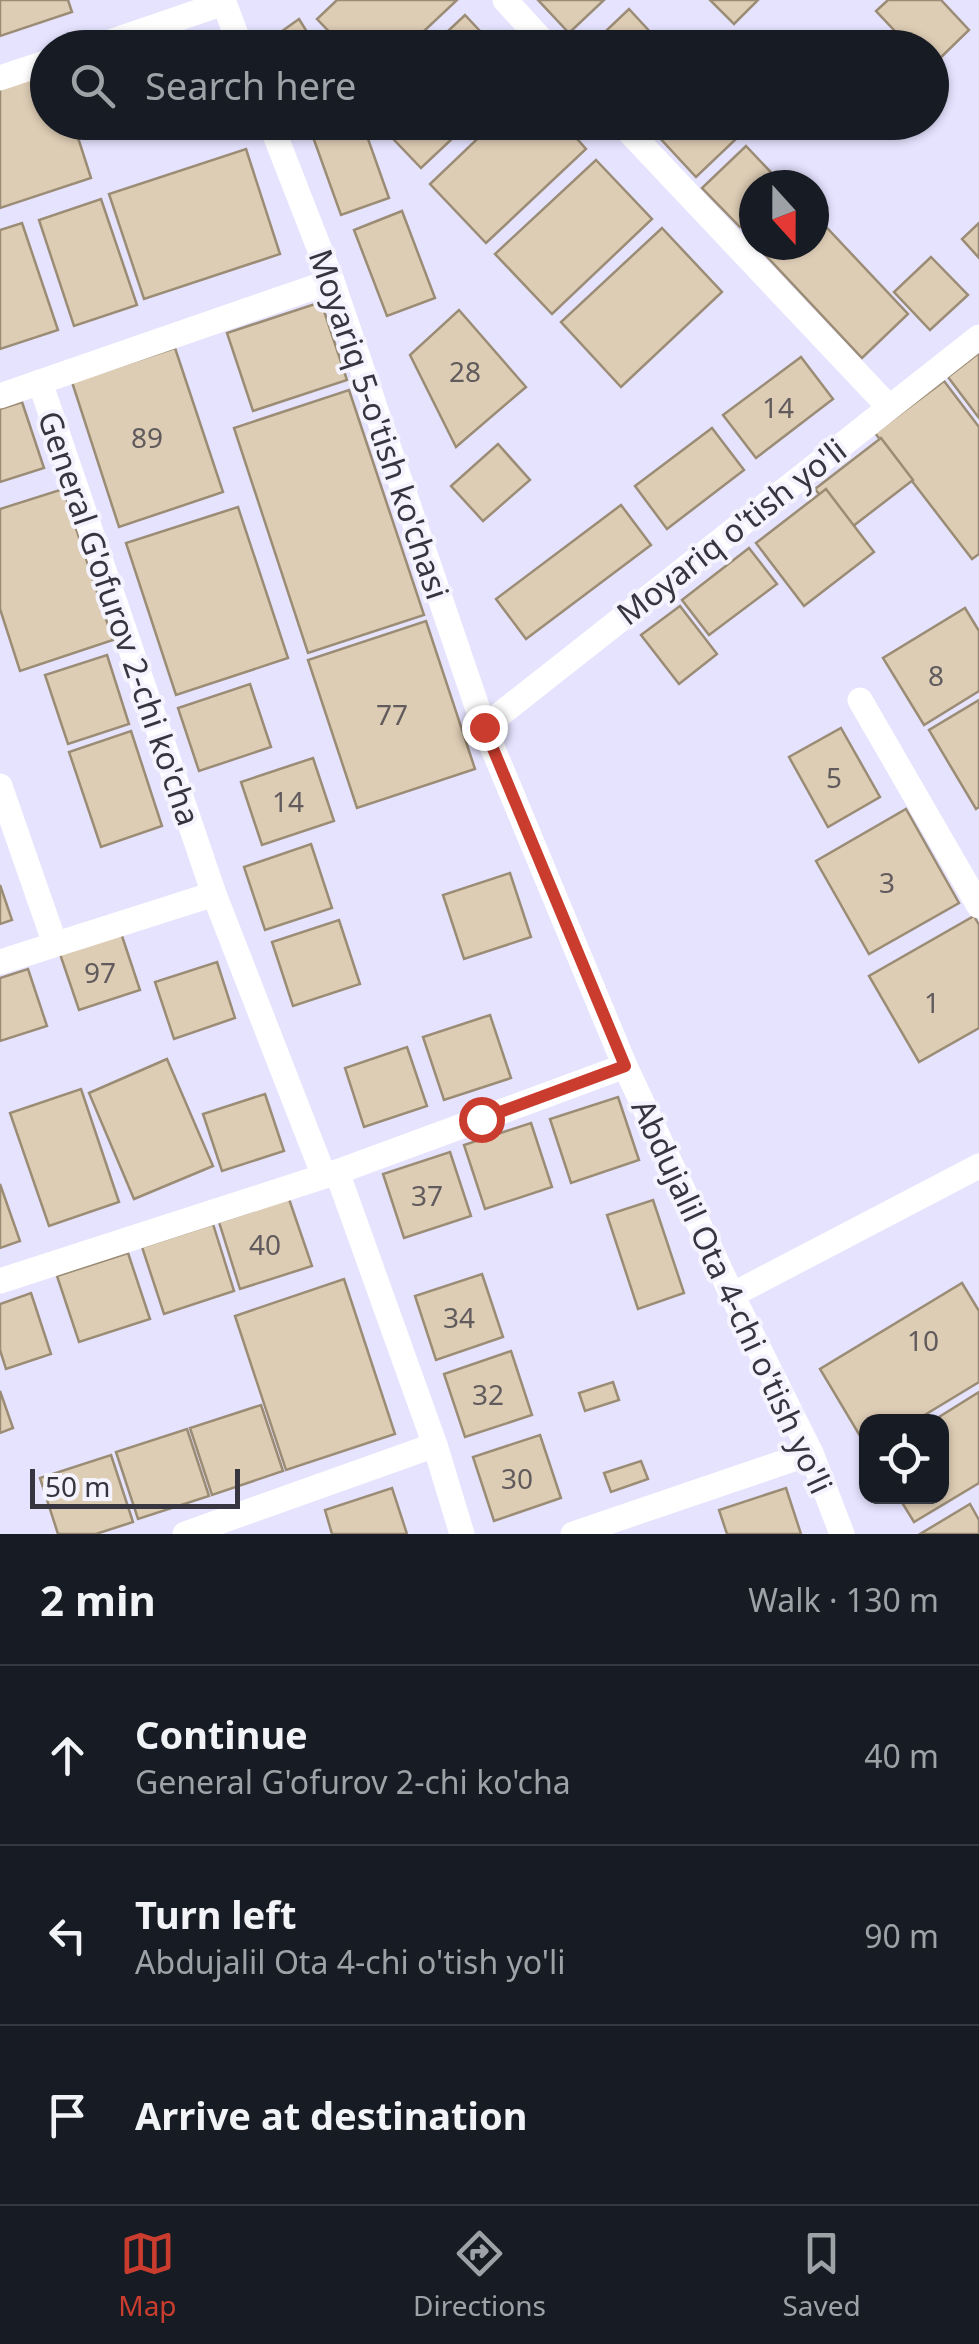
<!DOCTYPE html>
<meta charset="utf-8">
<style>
:root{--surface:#171b24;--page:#242831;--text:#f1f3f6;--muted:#9ea1a6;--line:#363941;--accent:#ca3d2e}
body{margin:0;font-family:"Noto Sans",sans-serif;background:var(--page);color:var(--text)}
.controls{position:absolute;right:30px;bottom:30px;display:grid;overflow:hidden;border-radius:20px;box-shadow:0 2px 8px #0004}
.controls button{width:90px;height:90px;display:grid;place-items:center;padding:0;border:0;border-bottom:2px solid var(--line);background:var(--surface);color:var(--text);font:50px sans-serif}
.compass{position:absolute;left:739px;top:170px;width:90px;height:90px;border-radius:50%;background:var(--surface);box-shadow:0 2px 8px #0004;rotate:159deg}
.scale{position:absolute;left:30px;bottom:25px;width:210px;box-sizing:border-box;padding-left:10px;border:5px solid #373540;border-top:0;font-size:28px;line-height:35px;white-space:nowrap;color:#373540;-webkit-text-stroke:8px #f4f3fe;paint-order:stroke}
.stop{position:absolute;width:30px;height:30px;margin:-22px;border:8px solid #ca3d2e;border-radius:50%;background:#fff}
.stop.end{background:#ca3d2e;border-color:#fff;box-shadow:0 2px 10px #0008}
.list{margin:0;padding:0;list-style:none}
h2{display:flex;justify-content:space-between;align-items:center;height:130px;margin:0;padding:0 40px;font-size:42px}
h2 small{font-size:32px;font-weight:400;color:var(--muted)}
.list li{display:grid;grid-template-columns:65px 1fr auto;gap:30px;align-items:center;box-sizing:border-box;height:180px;padding:0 40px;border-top:2px solid var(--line)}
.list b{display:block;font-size:38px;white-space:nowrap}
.list p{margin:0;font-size:32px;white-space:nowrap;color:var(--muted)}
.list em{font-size:32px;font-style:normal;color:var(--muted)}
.icon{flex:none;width:55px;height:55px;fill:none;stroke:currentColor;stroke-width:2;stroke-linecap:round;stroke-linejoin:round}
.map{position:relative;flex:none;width:979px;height:1534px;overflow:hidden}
.search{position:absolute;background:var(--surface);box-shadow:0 2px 8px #0004;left:30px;right:30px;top:30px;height:110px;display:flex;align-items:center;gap:25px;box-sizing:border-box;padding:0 35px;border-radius:55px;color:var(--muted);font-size:38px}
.sheet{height:670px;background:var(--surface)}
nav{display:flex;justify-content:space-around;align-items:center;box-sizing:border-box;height:140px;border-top:2px solid var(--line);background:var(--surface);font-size:28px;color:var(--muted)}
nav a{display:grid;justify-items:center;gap:5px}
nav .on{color:var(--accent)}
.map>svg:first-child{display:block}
.building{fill:#decdb5;stroke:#9b8c75;stroke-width:2.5}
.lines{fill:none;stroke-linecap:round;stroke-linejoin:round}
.minor{stroke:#fff;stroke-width:25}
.route{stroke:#ca3d2e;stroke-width:12}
.labels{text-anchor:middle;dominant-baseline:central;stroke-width:8;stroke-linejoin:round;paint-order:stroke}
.number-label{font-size:28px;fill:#615b5d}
.street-label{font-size:32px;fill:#373540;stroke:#f4f3fe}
</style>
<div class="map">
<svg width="979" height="1534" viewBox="0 0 979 1534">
<rect width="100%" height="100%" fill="#e6e3ff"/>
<g class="building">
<path d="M0,0H68L72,12L0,36Z"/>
<path d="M337,0H457L406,48H345L317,19Z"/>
<path d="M538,0H604L569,33Z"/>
<path d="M710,0H758L734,24Z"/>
<path d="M888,0H941L969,30L932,66V48H911L876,11Z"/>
<path d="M629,9L665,48H590L589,47Z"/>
<path d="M465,15L496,48H430Z"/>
<path d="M299,19L317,48H274L271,39Z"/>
<path d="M214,34L218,48H171Z"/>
<path d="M48,73V122H73L91,178L0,208V89Z"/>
<path d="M93,122H137L97,136Z"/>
<path d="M318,122H362L389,198L341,215L309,126Z"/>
<path d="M377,122H470L421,168Z"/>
<path d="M495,122H562L586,149L486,243L430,184Z"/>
<path d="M645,122H720L736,139L696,177Z"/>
<path d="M746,146L783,185H754V214L740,227L702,188Z"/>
<path d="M246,149L280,254L144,299L109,194Z"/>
<path d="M596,160L652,219L552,314L495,254Z"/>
<path d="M101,199L137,305L74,326L39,220Z"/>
<path d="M402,211L435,298L387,316L354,230Z"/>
<path d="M814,214L908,314L862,358L756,245H814Z"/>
<path d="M22,223L58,330L0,349V230Z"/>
<path d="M979,223V258L962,239Z"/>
<path d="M662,228L722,292L621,387L561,322Z"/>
<path d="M931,257L968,295L930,330L894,292Z"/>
<path d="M321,302L347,380L253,411L227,333Z"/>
<path d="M459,310L526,387L456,447L410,355Z"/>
<path d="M175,348L223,492L119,527L72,382Z"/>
<path d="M979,353V418L948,377Z"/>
<path d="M801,357L833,399L756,458L723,415Z"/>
<path d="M944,381L979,427V554L972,559L875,433Z"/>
<path d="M349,390L424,615L308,653L234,428Z"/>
<path d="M22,402L44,468L0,482V409Z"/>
<path d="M712,428L744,470L667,529L635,486Z"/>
<path d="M881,438L913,480L848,530L815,489Z"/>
<path d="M498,444L530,480L483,521L451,486Z"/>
<path d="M63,489L113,640L20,671L0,609V509Z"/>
<path d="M826,489L874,552L804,606L756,543Z"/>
<path d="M621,505L651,545L526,639L496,599Z"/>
<path d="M238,507L288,658L176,695L126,543Z"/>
<path d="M749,548L777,584L709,635L682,600Z"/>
<path d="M680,606L717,654L679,684L641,635Z"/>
<path d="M965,608L979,631V691L924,725L883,658Z"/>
<path d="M426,621L475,769L357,808L308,660Z"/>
<path d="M107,655L129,724L68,744L45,675Z"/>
<path d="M250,684L271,747L199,771L178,708Z"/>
<path d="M979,700V807L976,809L929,730Z"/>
<path d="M841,728L880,797L828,827L789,757Z"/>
<path d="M131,731L162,826L101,847L69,752Z"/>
<path d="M313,758L334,821L262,845L241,782Z"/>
<path d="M906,809L959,903L869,954L816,861Z"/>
<path d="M311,844L332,908L265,930L244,867Z"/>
<path d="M510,873L531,937L464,959L443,895Z"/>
<path d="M0,885L12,920L0,924Z"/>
<path d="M974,916L979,925V1028L919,1062L869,976Z"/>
<path d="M339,920L360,984L293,1006L272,942Z"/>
<path d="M121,933L140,990L79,1010L60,954Z"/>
<path d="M217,962L235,1018L174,1039L155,982Z"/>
<path d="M28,969L47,1026L0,1041V978Z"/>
<path d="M490,1015L511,1078L444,1100L423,1037Z"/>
<path d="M407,1047L427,1106L364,1127L345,1068Z"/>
<path d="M167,1059L213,1166L134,1199L89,1093Z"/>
<path d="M81,1089L119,1202L49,1226L10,1113Z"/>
<path d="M265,1094L284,1151L222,1171L203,1114Z"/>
<path d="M618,1097L639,1160L571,1183L550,1119Z"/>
<path d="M531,1123L552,1187L485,1209L464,1145Z"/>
<path d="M450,1152L471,1216L404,1238L383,1174Z"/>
<path d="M0,1184L20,1241L0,1248Z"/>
<path d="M289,1199L312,1266L240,1289L219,1222Z"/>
<path d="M653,1200L684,1293L638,1309L607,1215Z"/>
<path d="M213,1224L234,1291L164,1314L142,1247Z"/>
<path d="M128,1253L150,1319L79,1342L57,1276Z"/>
<path d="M482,1274L503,1337L436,1360L415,1296Z"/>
<path d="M344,1279L395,1434L286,1470L235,1316Z"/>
<path d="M962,1283L979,1311V1382L913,1422H866V1446L820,1369Z"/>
<path d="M31,1293L51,1354L6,1369L0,1350V1304Z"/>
<path d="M511,1351L532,1415L465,1437L444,1374Z"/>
<path d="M613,1382L619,1400L585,1411L579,1393Z"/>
<path d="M0,1391L13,1428L0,1433Z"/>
<path d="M979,1392V1483L914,1522L898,1496H942V1422H931Z"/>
<path d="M261,1405L283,1471L212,1495L190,1428Z"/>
<path d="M187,1429L209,1496L138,1519L116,1452Z"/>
<path d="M540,1435L561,1498L494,1521L473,1457Z"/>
<path d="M111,1455L133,1522L96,1534H58L40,1478Z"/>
<path d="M641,1461L648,1479L611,1492L604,1473Z"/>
<path d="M392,1488L407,1534H332L325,1510Z"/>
<path d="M786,1488L801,1534H727L719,1510Z"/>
<path d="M970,1504L979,1520V1534H920Z"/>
</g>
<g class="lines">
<g class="minor">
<path d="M223,0L241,48"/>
<path d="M505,0L549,48"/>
<path d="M92,48L224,3"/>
<path d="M0,78L48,62"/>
<path d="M270,122L332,281L484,727L625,1066L732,1295L811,1453L842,1534"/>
<path d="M620,122L888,406"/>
<path d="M40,382L214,894L324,1176"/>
<path d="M0,396L332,281"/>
<path d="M860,700L979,906"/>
<path d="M484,727L979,337"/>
<path d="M0,786L55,944"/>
<path d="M0,962L214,894"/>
<path d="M337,1172L435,1445L462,1534"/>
<path d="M0,1281L337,1172L625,1066"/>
<path d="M732,1295L979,1166"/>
<path d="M185,1534L435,1445"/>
<path d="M573,1534L811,1453"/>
</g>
</g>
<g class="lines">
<path class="route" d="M481,1119L625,1066L484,727"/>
</g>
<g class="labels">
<g class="number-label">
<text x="465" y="371">28</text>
<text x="778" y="407">14</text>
<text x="147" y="437">89</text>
<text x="936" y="675">8</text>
<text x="392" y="714">77</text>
<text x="834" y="777">5</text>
<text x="288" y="801">14</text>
<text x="887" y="882">3</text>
<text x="100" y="972">97</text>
<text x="932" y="1002">1</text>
<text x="427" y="1195">37</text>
<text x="265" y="1244">40</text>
<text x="459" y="1317">34</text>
<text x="923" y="1340">10</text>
<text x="488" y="1394">32</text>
<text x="517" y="1478">30</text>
</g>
<g class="street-label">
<text transform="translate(380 424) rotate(71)">Moyariq 5-o'tish ko'chasi</text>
<text transform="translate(731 531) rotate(-38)">Moyariq o'tish yo'li</text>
<text transform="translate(120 618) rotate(71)">General G'ofurov 2-chi ko'cha</text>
<text transform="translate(733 1296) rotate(65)">Abdujalil Ota 4-chi o'tish yo'li</text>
</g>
</g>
</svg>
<div class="controls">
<button><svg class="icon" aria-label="locate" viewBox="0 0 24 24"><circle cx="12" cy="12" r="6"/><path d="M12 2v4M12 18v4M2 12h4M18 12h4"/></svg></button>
</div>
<svg class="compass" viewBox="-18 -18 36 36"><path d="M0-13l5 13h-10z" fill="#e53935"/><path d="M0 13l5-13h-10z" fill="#9ea1a6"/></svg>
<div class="scale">50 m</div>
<div class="stop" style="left:481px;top:1119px"></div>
<div class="stop end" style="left:484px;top:727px"></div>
<div class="search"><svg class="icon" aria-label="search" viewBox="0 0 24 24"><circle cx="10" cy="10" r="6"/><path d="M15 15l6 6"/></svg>Search here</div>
</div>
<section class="sheet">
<h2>2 min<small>Walk · 130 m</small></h2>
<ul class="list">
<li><svg class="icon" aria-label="ahead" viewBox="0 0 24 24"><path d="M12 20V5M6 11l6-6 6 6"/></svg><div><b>Continue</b><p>General G'ofurov 2-chi ko'cha</p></div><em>40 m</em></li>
<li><svg class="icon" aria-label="left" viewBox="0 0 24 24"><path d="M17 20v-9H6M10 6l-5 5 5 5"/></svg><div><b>Turn left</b><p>Abdujalil Ota 4-chi o'tish yo'li</p></div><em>90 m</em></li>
<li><svg class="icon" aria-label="arrive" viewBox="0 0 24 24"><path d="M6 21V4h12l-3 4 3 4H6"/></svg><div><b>Arrive at destination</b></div></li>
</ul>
</section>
<nav>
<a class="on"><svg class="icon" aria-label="map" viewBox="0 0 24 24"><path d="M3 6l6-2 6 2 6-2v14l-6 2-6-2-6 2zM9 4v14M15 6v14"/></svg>Map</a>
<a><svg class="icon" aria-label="directions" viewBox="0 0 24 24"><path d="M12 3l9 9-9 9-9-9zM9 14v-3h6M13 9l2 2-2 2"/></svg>Directions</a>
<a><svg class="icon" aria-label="saved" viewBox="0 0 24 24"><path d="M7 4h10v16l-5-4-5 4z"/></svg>Saved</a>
</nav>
